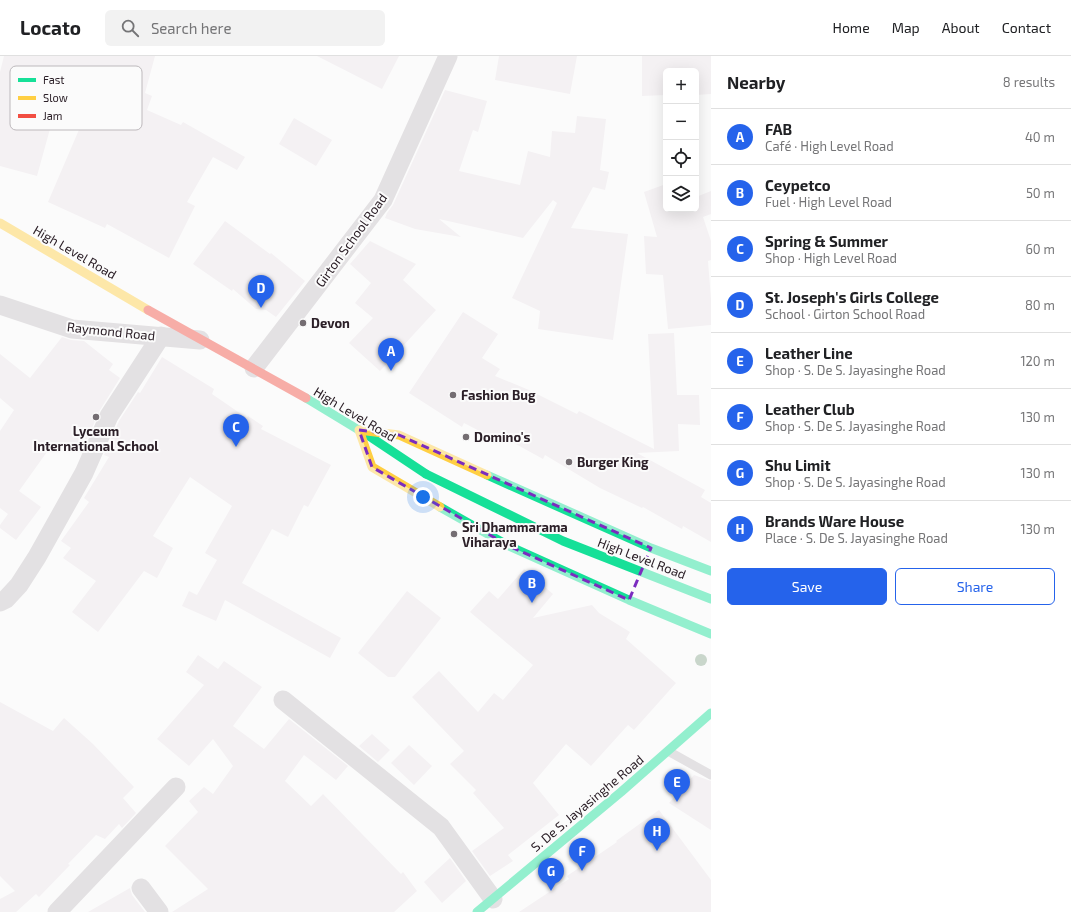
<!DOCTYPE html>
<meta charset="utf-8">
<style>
:root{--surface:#fff;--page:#f2f2f2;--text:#202124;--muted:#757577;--line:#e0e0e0;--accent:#2563eb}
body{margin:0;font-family:"Exo 2",sans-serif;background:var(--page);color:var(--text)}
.controls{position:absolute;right:12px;top:12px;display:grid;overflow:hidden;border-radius:6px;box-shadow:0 4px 16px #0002}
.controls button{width:36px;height:36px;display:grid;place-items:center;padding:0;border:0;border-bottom:1px solid var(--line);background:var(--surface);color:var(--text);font:20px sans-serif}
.you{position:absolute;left:423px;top:441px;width:14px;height:14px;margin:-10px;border:3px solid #fff;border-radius:50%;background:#1a73e8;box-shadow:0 0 0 6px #1a73e833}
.badge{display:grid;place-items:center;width:26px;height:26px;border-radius:50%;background:var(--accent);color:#fff;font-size:13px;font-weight:700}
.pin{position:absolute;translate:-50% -33px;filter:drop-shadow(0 1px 2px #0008)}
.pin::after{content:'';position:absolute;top:21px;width:14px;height:12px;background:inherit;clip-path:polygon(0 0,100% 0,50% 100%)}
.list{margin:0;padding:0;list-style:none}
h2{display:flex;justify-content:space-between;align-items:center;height:52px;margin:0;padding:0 16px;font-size:17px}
h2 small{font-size:13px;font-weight:400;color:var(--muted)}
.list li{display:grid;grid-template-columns:26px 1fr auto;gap:12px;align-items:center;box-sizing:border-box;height:56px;padding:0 16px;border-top:1px solid var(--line)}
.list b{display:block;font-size:15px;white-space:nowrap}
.list p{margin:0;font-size:13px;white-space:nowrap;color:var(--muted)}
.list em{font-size:13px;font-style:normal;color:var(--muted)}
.actions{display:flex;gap:8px;padding:12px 16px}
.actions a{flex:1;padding:9px 0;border:1px solid var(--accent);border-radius:6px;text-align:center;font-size:14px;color:var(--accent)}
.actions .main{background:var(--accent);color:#fff}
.icon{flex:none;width:22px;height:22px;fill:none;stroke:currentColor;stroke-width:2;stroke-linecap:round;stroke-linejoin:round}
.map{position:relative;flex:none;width:711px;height:856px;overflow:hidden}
header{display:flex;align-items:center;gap:24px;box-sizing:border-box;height:56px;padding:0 20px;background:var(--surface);border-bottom:1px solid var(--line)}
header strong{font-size:19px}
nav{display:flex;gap:22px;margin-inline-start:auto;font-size:14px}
.search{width:280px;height:36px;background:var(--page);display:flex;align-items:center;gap:10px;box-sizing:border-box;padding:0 14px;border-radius:6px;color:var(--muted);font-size:15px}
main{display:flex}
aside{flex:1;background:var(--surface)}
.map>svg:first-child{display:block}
.building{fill:#ebe4e9}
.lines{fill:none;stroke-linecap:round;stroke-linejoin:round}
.lane{stroke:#c6c1c5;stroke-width:9}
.street{stroke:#c6c1c5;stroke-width:19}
.fast{stroke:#16e098;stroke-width:9}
.slow{stroke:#ffcf43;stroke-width:9}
.jam{stroke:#f24e42;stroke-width:9}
.fast-bridge{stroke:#16e098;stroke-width:9}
.tree{fill:#8ca891}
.marked{fill:none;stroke:#7b2cbf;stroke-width:3;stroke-dasharray:8 5;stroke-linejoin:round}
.poi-dot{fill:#746d72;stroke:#fbfbfb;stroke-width:1.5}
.labels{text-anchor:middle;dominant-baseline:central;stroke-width:4;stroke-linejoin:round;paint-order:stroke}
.street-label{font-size:13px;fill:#2c2028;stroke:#fbfbfb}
.poi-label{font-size:13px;font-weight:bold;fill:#2c2028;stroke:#fbfbfb;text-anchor:start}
.key{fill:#fbfbfb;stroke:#bdb9bc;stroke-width:1}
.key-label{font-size:11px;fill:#2c2028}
</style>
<header>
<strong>Locato</strong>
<div class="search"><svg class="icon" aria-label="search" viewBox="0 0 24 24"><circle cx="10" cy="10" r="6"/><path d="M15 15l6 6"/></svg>Search here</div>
<nav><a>Home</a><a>Map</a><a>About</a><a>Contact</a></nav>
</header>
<main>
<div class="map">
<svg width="711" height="856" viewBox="0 0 711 856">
<rect width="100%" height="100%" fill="#fbfbfb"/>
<g class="building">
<path d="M4,0H155L145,37L152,40L147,54L181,69L183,66L245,101L237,114L213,101L187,146L195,150L169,202L107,168L105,172L48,146L84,62L91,66L107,31L66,15L37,120L0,110V16Z"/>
<path d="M317,0H399L382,33Z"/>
<path d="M499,0H577L570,38L495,24Z"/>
<path d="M642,0H711V38L696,39V15H666V39L642,40Z"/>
<path d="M445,34L487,45L478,76L473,74L459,115L520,129L528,95L550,101L552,75L575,77L577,60L606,63L600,114L609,116L605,134L593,131L571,172L628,178L613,284L538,273L540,255L512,242L557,147L553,144L523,182L439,163L461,181L415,173L385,162L387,157L393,149Z"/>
<path d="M294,62L332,84L316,110L279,88Z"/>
<path d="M666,128V153H696V141L711,135V158L703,161L711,185V204L708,205L711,243V269L668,273L663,219L646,218L644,180L657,181L644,136Z"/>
<path d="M225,165L270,198L271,197L305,225L276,261L266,254L256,253L233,233L232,235L193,208Z"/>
<path d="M370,185L416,208L403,224L436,254L380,315L349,287L373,262L355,247L371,227L350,208Z"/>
<path d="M463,256L498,278L482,302L500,313L495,320L529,334L577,358L579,355L654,393L648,278L674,277L677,339H699L700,369L678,368L679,395L637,397L705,434L701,441L711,447V486L683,470L682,473L643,451L642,452L600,432L545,399L543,403L496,377L493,382L464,367L462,371L409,337Z"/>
<path d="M62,281L71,284L84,285L113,308L109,314L120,322L100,354L84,390L81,389L78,392L73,388L67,396L54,386L19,435L41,451L16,484L0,472V469L8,458L0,452V375L14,354L0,342V298L30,322Z"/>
<path d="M162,301L214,333L212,338L247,362L248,360L263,370L261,373L331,409L308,451L304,449L288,481L272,473L242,527L341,582L330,602L225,544L216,565L182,550L189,535L197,539L217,504L205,497L232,450L190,421L153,480L173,492L157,522L144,515L98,576L72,556L96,525L63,502L71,492L61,485L89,446L84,442L109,401L104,399L119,365L138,336L140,337Z"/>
<path d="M524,513L553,538L533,562L592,549L599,557L630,576L626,583L676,627L634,674L628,669L591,710L566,688L533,727L559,759L508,799L513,805L490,820L472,795L504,772L473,737L476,734L450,708L464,695L412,641L439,615L478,656L494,637L503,644L533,609L470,556L489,535L498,543Z"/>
<path d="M407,535L441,562L395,621H388L358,597Z"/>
<path d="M198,599L218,613L224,605L262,631L233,670L264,693L289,663L348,710L336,724L304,699L285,725L311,750L323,738L401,818L403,816L417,835L394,856H172L208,833L165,790L198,756L189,745L204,731L213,738L233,710L213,683L189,710L157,683L204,629L186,616Z"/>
<path d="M0,646L53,675L64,662L93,688L134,731L123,742L136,757L122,772L119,768L105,783L96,779L68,808L70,809L39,841L36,838L16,856H0V843L15,835L0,820Z"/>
<path d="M372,678L390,694L378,706L359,690Z"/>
<path d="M409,689L432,710L414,729L391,707Z"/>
<path d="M694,719L711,725V774L669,747Z"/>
<path d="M659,754L711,824V856H519L569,823L567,820L617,786L616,785Z"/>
<path d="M450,802L466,825L442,847L424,826Z"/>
<path d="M130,832L132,839L145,856H88Z"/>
</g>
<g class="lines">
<path class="lane" d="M668,695L711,719"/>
<g class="street">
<path d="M0,249L72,273L200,284"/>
<path d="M254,312L383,144L448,0"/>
<path d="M0,546L6,543L19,529L37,501L84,417L109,360L161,280"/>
<path d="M283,644L441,771L493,843"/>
<path d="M141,832L159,856"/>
<path d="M57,856L176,731"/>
</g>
<g class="fast">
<path d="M306,342L372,382L426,418"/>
<path d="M487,419L651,492L711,515"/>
<path d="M440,451L509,490L629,544L711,578"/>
<path d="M477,856L621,736L711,657"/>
</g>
<g class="slow">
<path d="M0,167L148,254"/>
<path d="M440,451L372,411L359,374L399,379L487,419"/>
</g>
<path class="jam" d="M148,254L306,342"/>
<path class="fast-bridge" d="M426,418L563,485L711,543"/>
</g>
<circle class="tree" cx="701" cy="604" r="6"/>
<path d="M0 0H711V856H0ZM359,374L399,379L651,492L629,544L509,490L372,411Z" fill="#fbfbfb" fill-opacity=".55" fill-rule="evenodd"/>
<path class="marked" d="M359,374L399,379L651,492L629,544L509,490L372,411Z"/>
<g class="poi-dot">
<circle cx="303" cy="267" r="4"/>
<circle cx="453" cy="339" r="4"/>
<circle cx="96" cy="361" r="4"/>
<circle cx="466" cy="381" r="4"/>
<circle cx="569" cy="406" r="4"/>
<circle cx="454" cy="478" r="4"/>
</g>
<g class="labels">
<g class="street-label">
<text transform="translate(351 184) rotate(-54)">Girton School Road</text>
<text transform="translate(75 196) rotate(30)">High Level Road</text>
<text transform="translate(111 275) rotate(6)">Raymond Road</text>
<text transform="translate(355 358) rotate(31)">High Level Road</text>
<text transform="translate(642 502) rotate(21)">High Level Road</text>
<text transform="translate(587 747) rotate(-40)">S. De S. Jayasinghe Road</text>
</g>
<g class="poi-label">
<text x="311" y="267">Devon</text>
<text x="461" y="339">Fashion Bug</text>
<text x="96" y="375" text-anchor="middle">Lyceum<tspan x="96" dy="15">International School</tspan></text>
<text x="474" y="381">Domino's</text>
<text x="577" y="406">Burger King</text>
<text x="462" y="471">Sri Dhammarama<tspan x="462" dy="15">Viharaya</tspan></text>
</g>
</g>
<rect x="10" y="10" width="132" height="64" rx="6" class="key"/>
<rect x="18" y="22" width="18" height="4" fill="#16e098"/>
<rect x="18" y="40" width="18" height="4" fill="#ffcf43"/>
<rect x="18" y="58" width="18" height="4" fill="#f24e42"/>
<g class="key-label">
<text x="43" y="28">Fast</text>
<text x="43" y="46">Slow</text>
<text x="43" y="64">Jam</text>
</g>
</svg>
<div class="controls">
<button>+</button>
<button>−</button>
<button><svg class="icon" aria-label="locate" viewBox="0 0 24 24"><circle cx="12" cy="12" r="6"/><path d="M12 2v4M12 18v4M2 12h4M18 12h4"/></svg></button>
<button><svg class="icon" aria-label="layers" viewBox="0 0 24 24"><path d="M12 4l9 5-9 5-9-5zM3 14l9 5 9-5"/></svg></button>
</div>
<div class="you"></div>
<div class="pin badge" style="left:391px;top:315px">A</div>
<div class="pin badge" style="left:532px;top:547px">B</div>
<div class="pin badge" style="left:236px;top:391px">C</div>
<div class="pin badge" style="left:261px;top:252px">D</div>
<div class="pin badge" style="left:677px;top:746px">E</div>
<div class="pin badge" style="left:582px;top:815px">F</div>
<div class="pin badge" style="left:551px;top:835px">G</div>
<div class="pin badge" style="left:657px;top:795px">H</div>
</div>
<aside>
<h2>Nearby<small>8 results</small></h2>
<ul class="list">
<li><span class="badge">A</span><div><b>FAB</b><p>Café · High Level Road</p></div><em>40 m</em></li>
<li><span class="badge">B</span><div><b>Ceypetco</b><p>Fuel · High Level Road</p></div><em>50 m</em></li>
<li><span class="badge">C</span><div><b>Spring &amp; Summer</b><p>Shop · High Level Road</p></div><em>60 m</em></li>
<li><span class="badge">D</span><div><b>St. Joseph's Girls College</b><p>School · Girton School Road</p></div><em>80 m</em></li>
<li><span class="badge">E</span><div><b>Leather Line</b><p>Shop · S. De S. Jayasinghe Road</p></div><em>120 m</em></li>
<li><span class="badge">F</span><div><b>Leather Club</b><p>Shop · S. De S. Jayasinghe Road</p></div><em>130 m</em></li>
<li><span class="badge">G</span><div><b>Shu Limit</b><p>Shop · S. De S. Jayasinghe Road</p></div><em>130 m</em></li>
<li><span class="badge">H</span><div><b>Brands Ware House</b><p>Place · S. De S. Jayasinghe Road</p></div><em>130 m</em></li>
</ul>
<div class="actions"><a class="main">Save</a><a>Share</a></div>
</aside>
</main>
